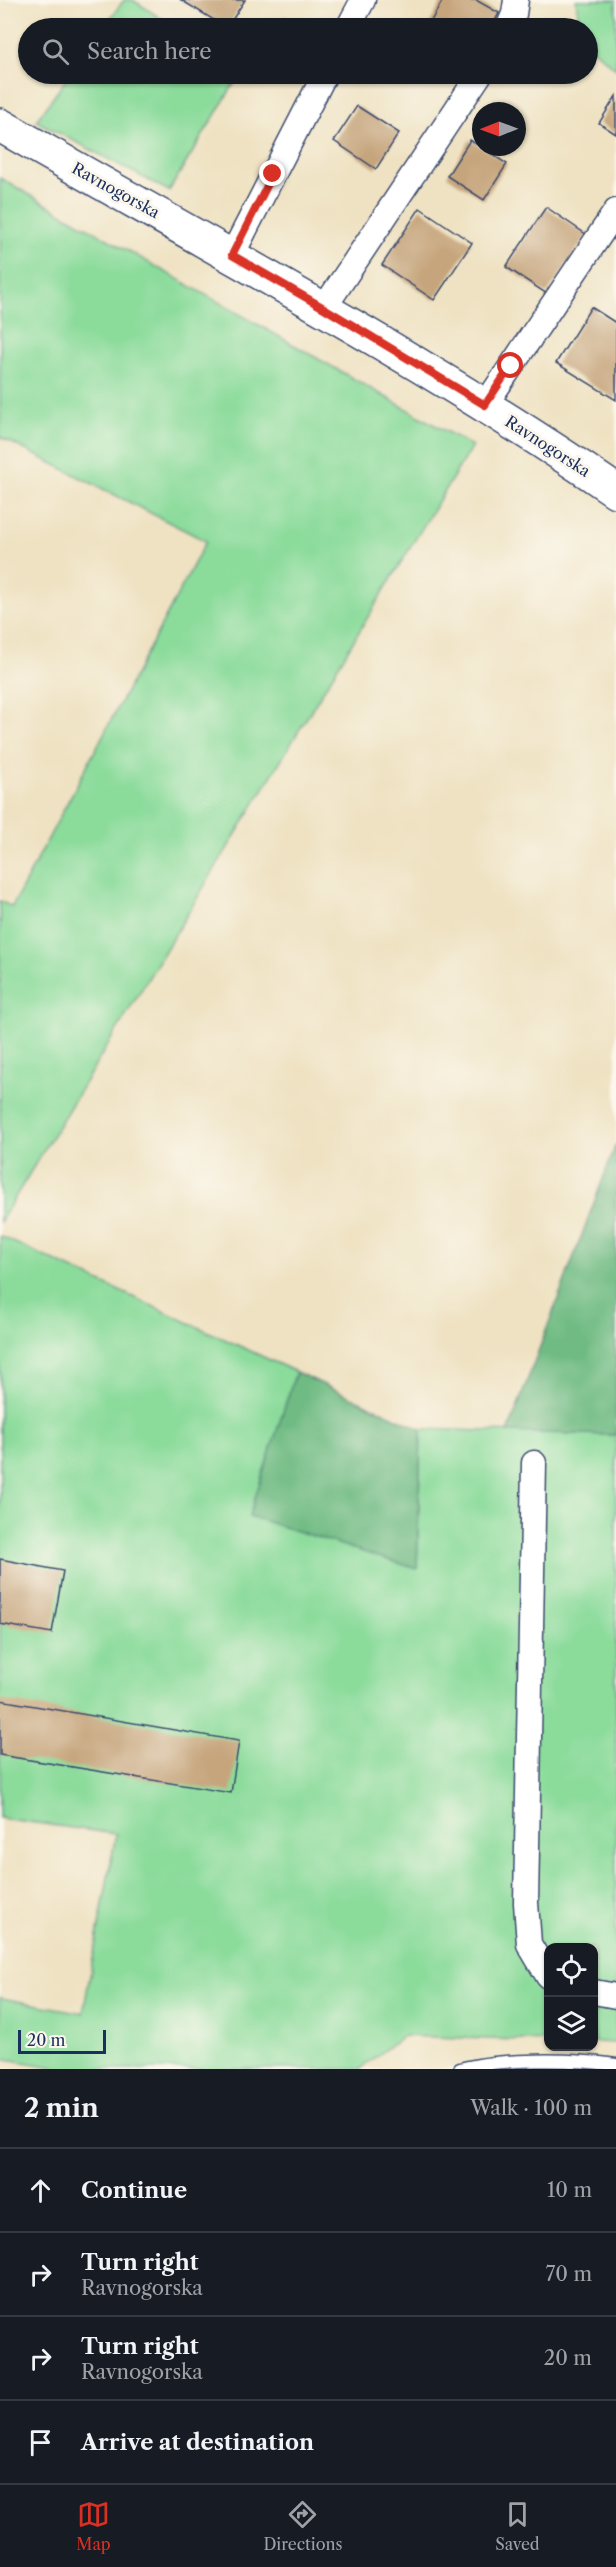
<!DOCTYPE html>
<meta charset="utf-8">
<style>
:root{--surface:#171b24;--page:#20242c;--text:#f1f3f6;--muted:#9ea1a6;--line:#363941;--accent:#d93025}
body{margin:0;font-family:"Libre Caslon Text",serif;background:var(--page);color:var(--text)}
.controls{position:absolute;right:18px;bottom:18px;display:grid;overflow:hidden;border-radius:12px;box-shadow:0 2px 4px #0004}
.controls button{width:54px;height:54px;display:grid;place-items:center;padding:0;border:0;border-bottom:2px solid var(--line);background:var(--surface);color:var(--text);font:30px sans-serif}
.compass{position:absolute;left:472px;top:102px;width:54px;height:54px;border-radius:50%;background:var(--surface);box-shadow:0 2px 4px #0004;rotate:269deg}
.scale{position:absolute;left:18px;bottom:15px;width:88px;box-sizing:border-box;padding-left:6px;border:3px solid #1b2f5e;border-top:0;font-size:16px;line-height:21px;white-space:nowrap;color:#1b2f5e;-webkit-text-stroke:4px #fbf7ec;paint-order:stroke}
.stop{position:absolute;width:18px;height:18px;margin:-14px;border:4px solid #d93025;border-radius:50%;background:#fff}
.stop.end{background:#d93025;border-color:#fff;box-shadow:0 2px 6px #0008}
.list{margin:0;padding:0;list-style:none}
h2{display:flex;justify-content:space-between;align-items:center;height:78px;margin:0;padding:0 24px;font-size:26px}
h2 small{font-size:20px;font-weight:400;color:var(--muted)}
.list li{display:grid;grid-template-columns:39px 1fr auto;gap:18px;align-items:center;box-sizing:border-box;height:84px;padding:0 24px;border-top:2px solid var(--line)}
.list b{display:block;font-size:22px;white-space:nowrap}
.list p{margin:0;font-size:20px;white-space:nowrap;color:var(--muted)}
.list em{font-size:20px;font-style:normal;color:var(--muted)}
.icon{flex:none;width:33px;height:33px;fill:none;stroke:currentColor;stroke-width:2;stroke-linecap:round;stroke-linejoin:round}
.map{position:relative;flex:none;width:616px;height:2069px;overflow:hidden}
.search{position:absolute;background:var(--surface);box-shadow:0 2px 4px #0004;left:18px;right:18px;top:18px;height:66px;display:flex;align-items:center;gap:15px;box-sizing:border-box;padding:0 21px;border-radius:33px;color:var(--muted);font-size:22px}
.sheet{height:414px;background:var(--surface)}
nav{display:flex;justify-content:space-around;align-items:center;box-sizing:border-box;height:84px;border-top:2px solid var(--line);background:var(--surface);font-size:16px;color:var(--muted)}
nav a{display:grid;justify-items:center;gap:3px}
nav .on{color:var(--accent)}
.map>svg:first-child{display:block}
.green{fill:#8bdb9b;stroke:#53857c;stroke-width:1.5}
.forest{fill:#70bb83;stroke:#467570;stroke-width:1.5}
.building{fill:#c6a57d}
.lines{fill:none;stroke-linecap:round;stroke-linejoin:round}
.lane-casing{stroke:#3b4a6d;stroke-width:15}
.street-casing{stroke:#3b4a6d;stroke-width:27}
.primary-casing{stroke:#3b4a6d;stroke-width:36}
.lane{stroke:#fff;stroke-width:12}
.street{stroke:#fff;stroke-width:24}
.primary{stroke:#fff;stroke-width:33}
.route{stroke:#d93025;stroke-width:8}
.labels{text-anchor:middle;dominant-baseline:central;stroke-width:6;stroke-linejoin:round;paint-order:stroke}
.street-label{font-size:16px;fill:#1b2f5e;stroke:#fbf7ec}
</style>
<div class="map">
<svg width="616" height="2069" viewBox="0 0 616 2069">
<rect width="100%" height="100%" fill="#fbf7ec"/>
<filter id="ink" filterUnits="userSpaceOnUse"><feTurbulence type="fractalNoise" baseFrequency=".0167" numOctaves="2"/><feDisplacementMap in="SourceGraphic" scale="12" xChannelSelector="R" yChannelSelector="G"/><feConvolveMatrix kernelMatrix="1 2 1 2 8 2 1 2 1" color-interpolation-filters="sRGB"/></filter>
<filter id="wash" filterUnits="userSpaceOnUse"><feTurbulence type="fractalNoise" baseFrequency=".008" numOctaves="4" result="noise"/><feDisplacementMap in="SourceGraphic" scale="24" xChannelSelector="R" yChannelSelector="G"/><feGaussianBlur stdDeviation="1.35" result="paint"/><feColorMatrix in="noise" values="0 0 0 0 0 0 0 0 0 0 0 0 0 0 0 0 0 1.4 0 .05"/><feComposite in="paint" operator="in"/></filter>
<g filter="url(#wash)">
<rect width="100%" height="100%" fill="#efe2c2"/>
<g class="green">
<path d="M124,0H133L176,28H103Z"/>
<path d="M576,0H616V69L588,45V28H580Z"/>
<path d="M70,74H240L169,191L36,121Z"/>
<path d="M0,178L472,446L0,1222V901L12,907L206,541L0,437Z"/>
<path d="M0,1236L296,1372L250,1516L417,1568L421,1429L616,1435V2043L594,2042V1948H548V2041L403,2036L360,2069H65L0,2058V1998L83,2013L116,1834L0,1818Z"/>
</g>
<g class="forest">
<path d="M616,1144V1435L508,1432Z"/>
<path d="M296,1372L421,1429L417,1569L249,1516Z"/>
</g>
<g id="blocks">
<g class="building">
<path d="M181,0H245L227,28Z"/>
<path d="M443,0H476L499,13L491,28H427Z"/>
<path d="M284,16L305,28H277Z"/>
<path d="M616,96V134L599,123Z"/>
<path d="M357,106L399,133L376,169L334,141Z"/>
<path d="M470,140L507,164L484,200L447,176Z"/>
<path d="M546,207L587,235L547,294L506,267Z"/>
<path d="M420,208L472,243L434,300L382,265Z"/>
<path d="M591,307L616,323V400L556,363Z"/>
<path d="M0,1559L63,1571L52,1633L0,1624Z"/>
<path d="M0,1700L239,1741L231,1793L0,1755Z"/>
</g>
</g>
</g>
<g filter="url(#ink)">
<use href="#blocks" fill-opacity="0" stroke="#3b4a6d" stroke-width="1.5"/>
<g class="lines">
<defs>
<path id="lane" d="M460,2069C499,2058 575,2059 616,2065"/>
<g id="street">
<path d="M348,28L363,0"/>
<path d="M508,28L514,14L516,0"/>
<path d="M232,255L325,74"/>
<path d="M324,308L480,74"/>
<path d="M485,405L616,211"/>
<path d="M534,1463L526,1903L529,1944L548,1976"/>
<path d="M594,1992L616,1996"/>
</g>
<path id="primary" d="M0,125C207,244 418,356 616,491"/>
</defs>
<use href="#lane" class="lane-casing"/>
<use href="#street" class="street-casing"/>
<use href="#primary" class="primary-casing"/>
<use href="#lane" class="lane"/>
<use href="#street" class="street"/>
<use href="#primary" class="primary"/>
</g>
</g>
<g class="lines" filter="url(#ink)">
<path class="route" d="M273,174L232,255L324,308L485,405L511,366"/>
</g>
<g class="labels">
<g class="street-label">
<text transform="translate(116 190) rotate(29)">Ravnogorska</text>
<text transform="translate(548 446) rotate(33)">Ravnogorska</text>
</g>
</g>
</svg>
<div class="controls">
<button><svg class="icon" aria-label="locate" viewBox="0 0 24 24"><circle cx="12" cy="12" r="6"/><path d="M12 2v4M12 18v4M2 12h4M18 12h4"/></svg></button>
<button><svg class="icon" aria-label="layers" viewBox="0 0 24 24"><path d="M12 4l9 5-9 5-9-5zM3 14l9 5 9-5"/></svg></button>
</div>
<svg class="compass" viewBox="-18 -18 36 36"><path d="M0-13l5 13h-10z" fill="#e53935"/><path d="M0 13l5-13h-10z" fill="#9ea1a6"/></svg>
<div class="scale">20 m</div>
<div class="stop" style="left:511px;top:366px"></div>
<div class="stop end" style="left:273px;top:174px"></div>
<div class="search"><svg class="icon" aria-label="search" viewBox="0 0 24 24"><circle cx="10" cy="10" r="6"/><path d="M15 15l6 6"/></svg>Search here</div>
</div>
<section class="sheet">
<h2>2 min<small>Walk · 100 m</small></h2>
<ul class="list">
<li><svg class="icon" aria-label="ahead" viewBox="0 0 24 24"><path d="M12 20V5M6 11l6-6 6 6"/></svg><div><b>Continue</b></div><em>10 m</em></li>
<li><svg class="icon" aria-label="right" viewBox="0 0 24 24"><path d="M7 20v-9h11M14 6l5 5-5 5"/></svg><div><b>Turn right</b><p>Ravnogorska</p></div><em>70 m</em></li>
<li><svg class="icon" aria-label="right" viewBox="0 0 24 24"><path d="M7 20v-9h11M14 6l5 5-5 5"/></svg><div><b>Turn right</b><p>Ravnogorska</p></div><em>20 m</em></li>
<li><svg class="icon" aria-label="arrive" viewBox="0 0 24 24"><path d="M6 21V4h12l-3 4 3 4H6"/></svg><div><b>Arrive at destination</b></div></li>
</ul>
</section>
<nav>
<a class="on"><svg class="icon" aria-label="map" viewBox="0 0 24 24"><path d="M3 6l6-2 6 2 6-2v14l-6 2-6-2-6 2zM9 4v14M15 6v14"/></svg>Map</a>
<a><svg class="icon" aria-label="directions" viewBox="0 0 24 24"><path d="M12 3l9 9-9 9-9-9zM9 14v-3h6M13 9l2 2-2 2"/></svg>Directions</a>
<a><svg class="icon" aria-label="saved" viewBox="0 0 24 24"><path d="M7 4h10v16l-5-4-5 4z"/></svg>Saved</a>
</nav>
